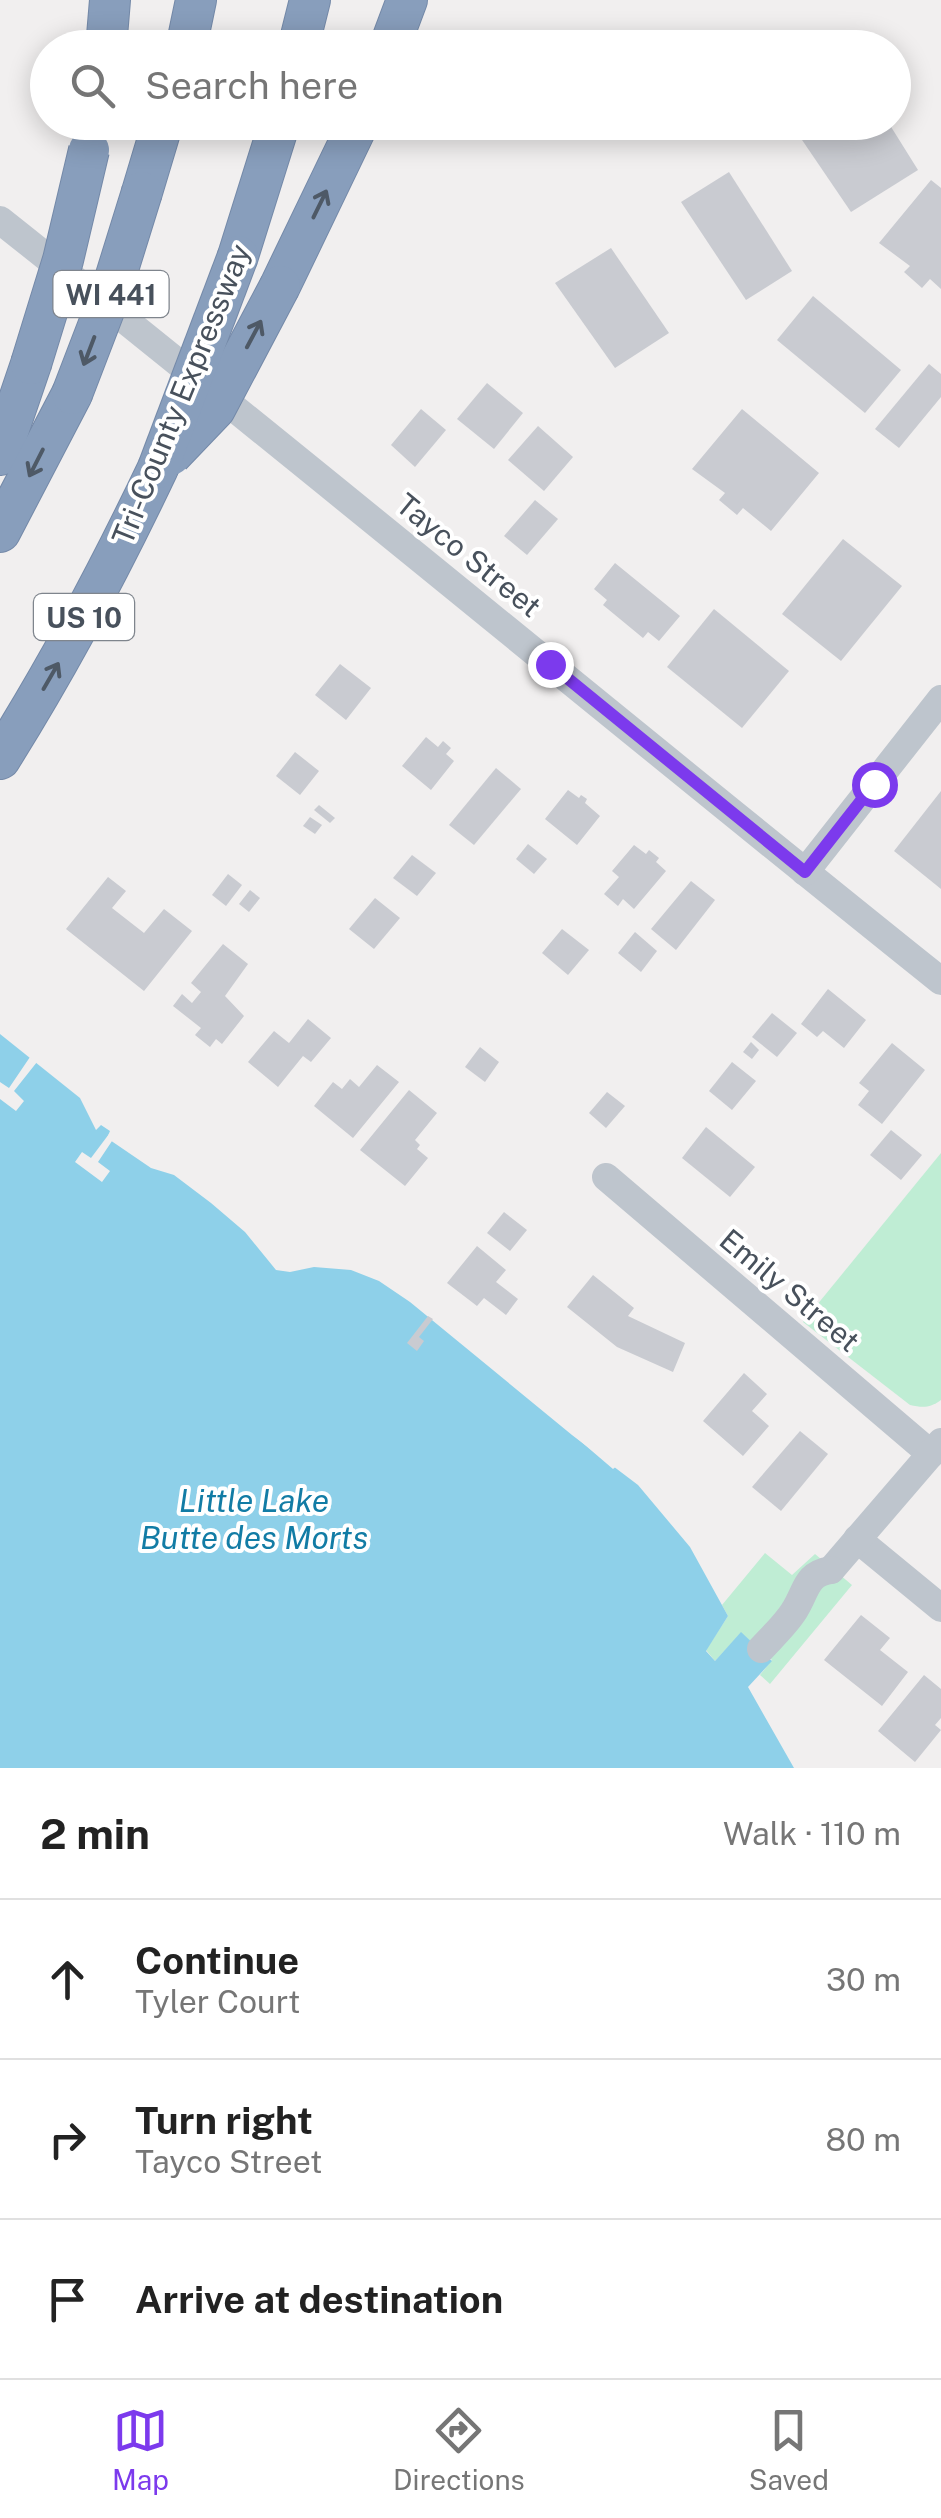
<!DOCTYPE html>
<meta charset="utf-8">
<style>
:root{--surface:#fff;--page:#f6f6f6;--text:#222;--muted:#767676;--line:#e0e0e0;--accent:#7c3aed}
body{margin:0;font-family:"Public Sans",sans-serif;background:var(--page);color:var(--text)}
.stop{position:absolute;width:30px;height:30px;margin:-22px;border:8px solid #7c3aed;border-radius:50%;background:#fff}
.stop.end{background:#7c3aed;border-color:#fff;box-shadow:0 2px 10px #0008}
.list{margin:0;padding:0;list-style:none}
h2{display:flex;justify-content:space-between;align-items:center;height:130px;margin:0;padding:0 40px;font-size:42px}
h2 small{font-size:32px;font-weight:400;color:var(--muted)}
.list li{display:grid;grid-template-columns:65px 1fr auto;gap:30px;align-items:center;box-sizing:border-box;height:160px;padding:0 40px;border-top:2px solid var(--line)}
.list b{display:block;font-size:38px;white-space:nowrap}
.list p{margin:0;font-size:32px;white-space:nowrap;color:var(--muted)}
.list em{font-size:32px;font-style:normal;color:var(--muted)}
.icon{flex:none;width:55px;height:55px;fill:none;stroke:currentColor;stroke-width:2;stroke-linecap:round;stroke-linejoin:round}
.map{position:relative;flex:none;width:941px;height:1768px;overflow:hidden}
.search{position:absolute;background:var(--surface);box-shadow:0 5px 25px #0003;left:30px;right:30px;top:30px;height:110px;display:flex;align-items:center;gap:25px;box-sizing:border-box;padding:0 35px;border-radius:55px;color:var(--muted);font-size:38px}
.sheet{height:610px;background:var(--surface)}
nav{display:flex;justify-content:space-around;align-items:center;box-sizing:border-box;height:140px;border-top:2px solid var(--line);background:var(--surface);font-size:28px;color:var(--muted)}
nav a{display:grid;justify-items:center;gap:5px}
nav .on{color:var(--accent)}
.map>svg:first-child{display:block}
.green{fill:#bfedd4}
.water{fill:#8ed0e9}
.pier{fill:#f1efef}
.building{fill:#c9cbd1}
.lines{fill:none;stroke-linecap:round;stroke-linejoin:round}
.highway-casing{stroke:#7489a8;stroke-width:42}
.minor{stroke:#bec5cd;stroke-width:28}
.highway{stroke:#889ebc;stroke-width:40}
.highway-bridge-casing{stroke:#7489a8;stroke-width:42;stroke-linecap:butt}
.highway-bridge{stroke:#889ebc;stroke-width:40}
.oneway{stroke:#4e5966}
.route{stroke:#7c3aed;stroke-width:12}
.labels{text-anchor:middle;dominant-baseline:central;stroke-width:8;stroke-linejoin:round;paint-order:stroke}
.shield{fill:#fff;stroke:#7f858d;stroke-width:2.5}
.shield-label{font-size:28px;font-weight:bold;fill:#48515c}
.street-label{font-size:30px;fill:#48515c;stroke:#fff}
.water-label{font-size:32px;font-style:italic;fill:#127ca5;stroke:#fff}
</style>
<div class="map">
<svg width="941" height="1768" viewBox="0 0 941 1768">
<rect width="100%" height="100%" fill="#f1efef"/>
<g class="green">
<path d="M941,1153V1400C930,1408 923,1408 910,1405L803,1322Z"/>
<path d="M765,1553L792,1575L815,1554L852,1585L770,1684L760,1675L772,1660L741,1633L715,1661L706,1650L728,1616L722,1605Z"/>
</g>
<path class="water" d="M0,1034L80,1098L96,1130L101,1125L110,1131L107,1138L151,1168L174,1175L211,1203L245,1232L276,1270L290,1272L314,1267L351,1270L379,1281L410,1302L572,1435L638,1485L690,1547L728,1616L706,1651L715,1661L741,1632L772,1661L748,1687L794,1768H0Z"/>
<g class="pier">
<path d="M30,1057L37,1062L14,1091L24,1101L16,1111L0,1099V1082L9,1088Z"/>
<path d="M109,1134L114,1138L98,1162L110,1171L102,1182L75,1162L82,1152L91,1158Z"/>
<path d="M485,1354L575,1431L618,1465L613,1469L482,1357Z"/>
</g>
<g class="building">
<path d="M816,122H888L918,170L851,212L798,134Z"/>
<path d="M729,172L792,271L746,300L681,202Z"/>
<path d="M931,180L941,188V289L930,279L922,288L904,272L910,266L879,243Z"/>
<path d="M611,248L669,333L615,368L555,283Z"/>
<path d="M813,296L901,370L865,413L777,340Z"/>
<path d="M929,364L941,374V397L899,448L875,429Z"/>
<path d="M487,383L523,413L494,449L457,419Z"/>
<path d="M421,409L446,430L415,467L391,445Z"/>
<path d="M742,409L819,473L771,531L743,508L737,515L719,500L725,493L692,469Z"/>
<path d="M538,426L573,457L544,491L508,460Z"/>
<path d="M535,500L558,519L527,555L504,536Z"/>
<path d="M843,539L902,586L841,661L782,614Z"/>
<path d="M615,563L680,616L659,641L648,632L643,638L603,605L607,600L594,589Z"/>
<path d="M714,609L789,671L742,728L667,667Z"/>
<path d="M340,664L371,688L346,720L315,695Z"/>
<path d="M426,737L438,747L443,741L451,748L446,754L454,761L431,790L402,766Z"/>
<path d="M295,752L319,771L300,795L276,776Z"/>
<path d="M496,768L521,789L474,845L449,825Z"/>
<path d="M568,790L579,798L581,795L587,799L585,803L600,816L577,845L545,819Z"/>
<path d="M941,791V889L894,851Z"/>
<path d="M319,805L335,818L330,823L314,810Z"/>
<path d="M310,817L322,825L315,834L303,826Z"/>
<path d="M528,844L547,859L534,874L516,859Z"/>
<path d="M634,845L646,854L649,850L659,858L656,862L666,871L634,909L623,899L618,906L604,894L619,877L612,871Z"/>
<path d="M412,855L436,873L417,896L393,878Z"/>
<path d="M228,874L242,885L226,906L212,895Z"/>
<path d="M108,877L126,891L112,908L144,933L164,909L192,931L144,991L66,929Z"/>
<path d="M691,881L715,900L676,950L651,929Z"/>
<path d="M250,890L260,898L249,912L239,904Z"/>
<path d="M375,898L400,918L374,949L349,929Z"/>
<path d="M562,929L589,950L568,975L542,953Z"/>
<path d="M635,932L657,951L641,972L618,953Z"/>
<path d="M223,944L248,964L225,996L244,1016L222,1044L216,1039L210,1047L195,1035L201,1028L173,1006L182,994L192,1003L201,992L191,983Z"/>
<path d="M828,989L866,1020L844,1048L823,1031L817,1037L801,1024Z"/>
<path d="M772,1013L797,1033L777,1057L752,1037Z"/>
<path d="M308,1019L331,1038L311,1062L303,1056L278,1087L248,1062L274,1031L289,1043Z"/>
<path d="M751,1042L759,1050L752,1059L743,1052Z"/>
<path d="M892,1043L925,1070L882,1124L858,1105L869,1091L859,1083Z"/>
<path d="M480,1047L499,1062L485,1082L465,1067Z"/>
<path d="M732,1062L756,1081L732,1110L709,1091Z"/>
<path d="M377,1065L399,1082L353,1138L314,1106L333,1082L342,1089L350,1079L359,1087Z"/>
<path d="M409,1090L437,1113L415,1140L420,1145L417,1149L428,1158L405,1186L360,1150Z"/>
<path d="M607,1092L625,1106L606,1128L589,1113Z"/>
<path d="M706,1127L755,1167L730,1197L682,1158Z"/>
<path d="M891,1130L922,1155L901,1180L870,1155Z"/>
<path d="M504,1212L527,1230L510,1251L487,1233Z"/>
<path d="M477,1246L506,1270L496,1282L518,1299L506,1315L484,1298L477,1306L447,1283Z"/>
<path d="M593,1275L634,1308L628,1316L685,1343L673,1372L617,1347L567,1307Z"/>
<path d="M428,1316L433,1319L419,1337L424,1341L417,1351L407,1343Z"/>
<path d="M744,1373L767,1394L752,1411L769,1426L743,1456L703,1421Z"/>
<path d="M800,1431L828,1454L781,1511L752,1487Z"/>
<path d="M861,1615L890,1638L880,1650L908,1672L882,1706L824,1660Z"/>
<path d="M924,1675L941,1689V1718L935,1725L941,1730L915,1762L878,1731Z"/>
</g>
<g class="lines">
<defs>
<g id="highway">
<path d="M106,48L110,0"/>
<path d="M186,48L196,0"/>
<path d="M298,48L310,0"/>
<path d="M389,48L407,0"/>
<path d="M142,192L163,122"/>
<path d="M238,256L280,122"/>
<path d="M280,286L359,122"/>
<path d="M0,455L31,364"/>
<path d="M0,532L72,394"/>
<path d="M0,759C59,665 110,569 158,468"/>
</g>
</defs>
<use href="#highway" class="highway-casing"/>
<g class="minor">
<path d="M0,220C316,471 626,729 941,981"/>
<path d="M805,872L941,699"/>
<path d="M606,1177L931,1454"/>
<path d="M857,1539L941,1608"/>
<path d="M831,1570L941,1442"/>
<path d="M761,1649C772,1637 786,1624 794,1611C807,1591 805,1574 831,1570"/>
</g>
<use href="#highway" class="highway"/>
<defs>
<g id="highway-bridge">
<path d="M31,364L63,260L89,150"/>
<path d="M72,394L110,295L142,192"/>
<path d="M171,455L215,409L280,286"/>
<path d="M158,468L238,256"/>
</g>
</defs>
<use href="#highway-bridge" class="highway-bridge-casing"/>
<use href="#highway-bridge" class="highway-bridge"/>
</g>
<defs><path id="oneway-shaft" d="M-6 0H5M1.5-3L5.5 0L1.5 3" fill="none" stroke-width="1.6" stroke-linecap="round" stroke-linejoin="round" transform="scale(2.5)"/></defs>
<g class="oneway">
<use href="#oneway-shaft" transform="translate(320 204) rotate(-64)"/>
<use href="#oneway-shaft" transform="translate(254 334) rotate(-62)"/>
<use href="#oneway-shaft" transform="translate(89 351) rotate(111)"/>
<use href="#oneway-shaft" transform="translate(36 463) rotate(117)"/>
<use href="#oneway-shaft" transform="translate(51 676) rotate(-60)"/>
</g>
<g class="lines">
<path class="route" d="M550,664L805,872L874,784"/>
</g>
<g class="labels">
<g class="shield">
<rect x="53.5" y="271" width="115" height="46" rx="8"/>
<rect x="34" y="594" width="100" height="46" rx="8"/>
</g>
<g class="shield-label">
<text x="111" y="294">WI 441</text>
<text x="84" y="617">US 10</text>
</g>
<g class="street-label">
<text transform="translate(181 394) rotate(-68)">Tri-County Expressway</text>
<text transform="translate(469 555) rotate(39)">Tayco Street</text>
<text transform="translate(790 1290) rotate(40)">Emily Street</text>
</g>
<g class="water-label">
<text x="254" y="1500">Little Lake<tspan x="254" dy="37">Butte des Morts</tspan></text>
</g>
</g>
</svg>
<div class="stop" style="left:874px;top:784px"></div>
<div class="stop end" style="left:550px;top:664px"></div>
<div class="search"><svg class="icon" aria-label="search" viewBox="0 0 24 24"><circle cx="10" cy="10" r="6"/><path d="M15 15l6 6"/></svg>Search here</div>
</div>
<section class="sheet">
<h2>2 min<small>Walk · 110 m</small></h2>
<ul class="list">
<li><svg class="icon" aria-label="ahead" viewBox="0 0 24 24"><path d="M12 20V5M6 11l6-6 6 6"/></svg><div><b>Continue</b><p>Tyler Court</p></div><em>30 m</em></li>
<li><svg class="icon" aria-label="right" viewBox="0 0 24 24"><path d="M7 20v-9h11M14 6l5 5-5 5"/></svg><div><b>Turn right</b><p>Tayco Street</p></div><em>80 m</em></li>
<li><svg class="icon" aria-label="arrive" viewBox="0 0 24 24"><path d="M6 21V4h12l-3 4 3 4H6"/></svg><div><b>Arrive at destination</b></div></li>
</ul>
</section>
<nav>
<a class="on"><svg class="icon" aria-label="map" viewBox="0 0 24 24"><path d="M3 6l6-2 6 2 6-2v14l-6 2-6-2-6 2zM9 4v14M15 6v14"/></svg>Map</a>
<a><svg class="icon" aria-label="directions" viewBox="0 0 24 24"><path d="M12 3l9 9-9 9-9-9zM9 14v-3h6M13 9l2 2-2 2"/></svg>Directions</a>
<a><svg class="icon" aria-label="saved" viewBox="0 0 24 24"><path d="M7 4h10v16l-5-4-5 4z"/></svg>Saved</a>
</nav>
